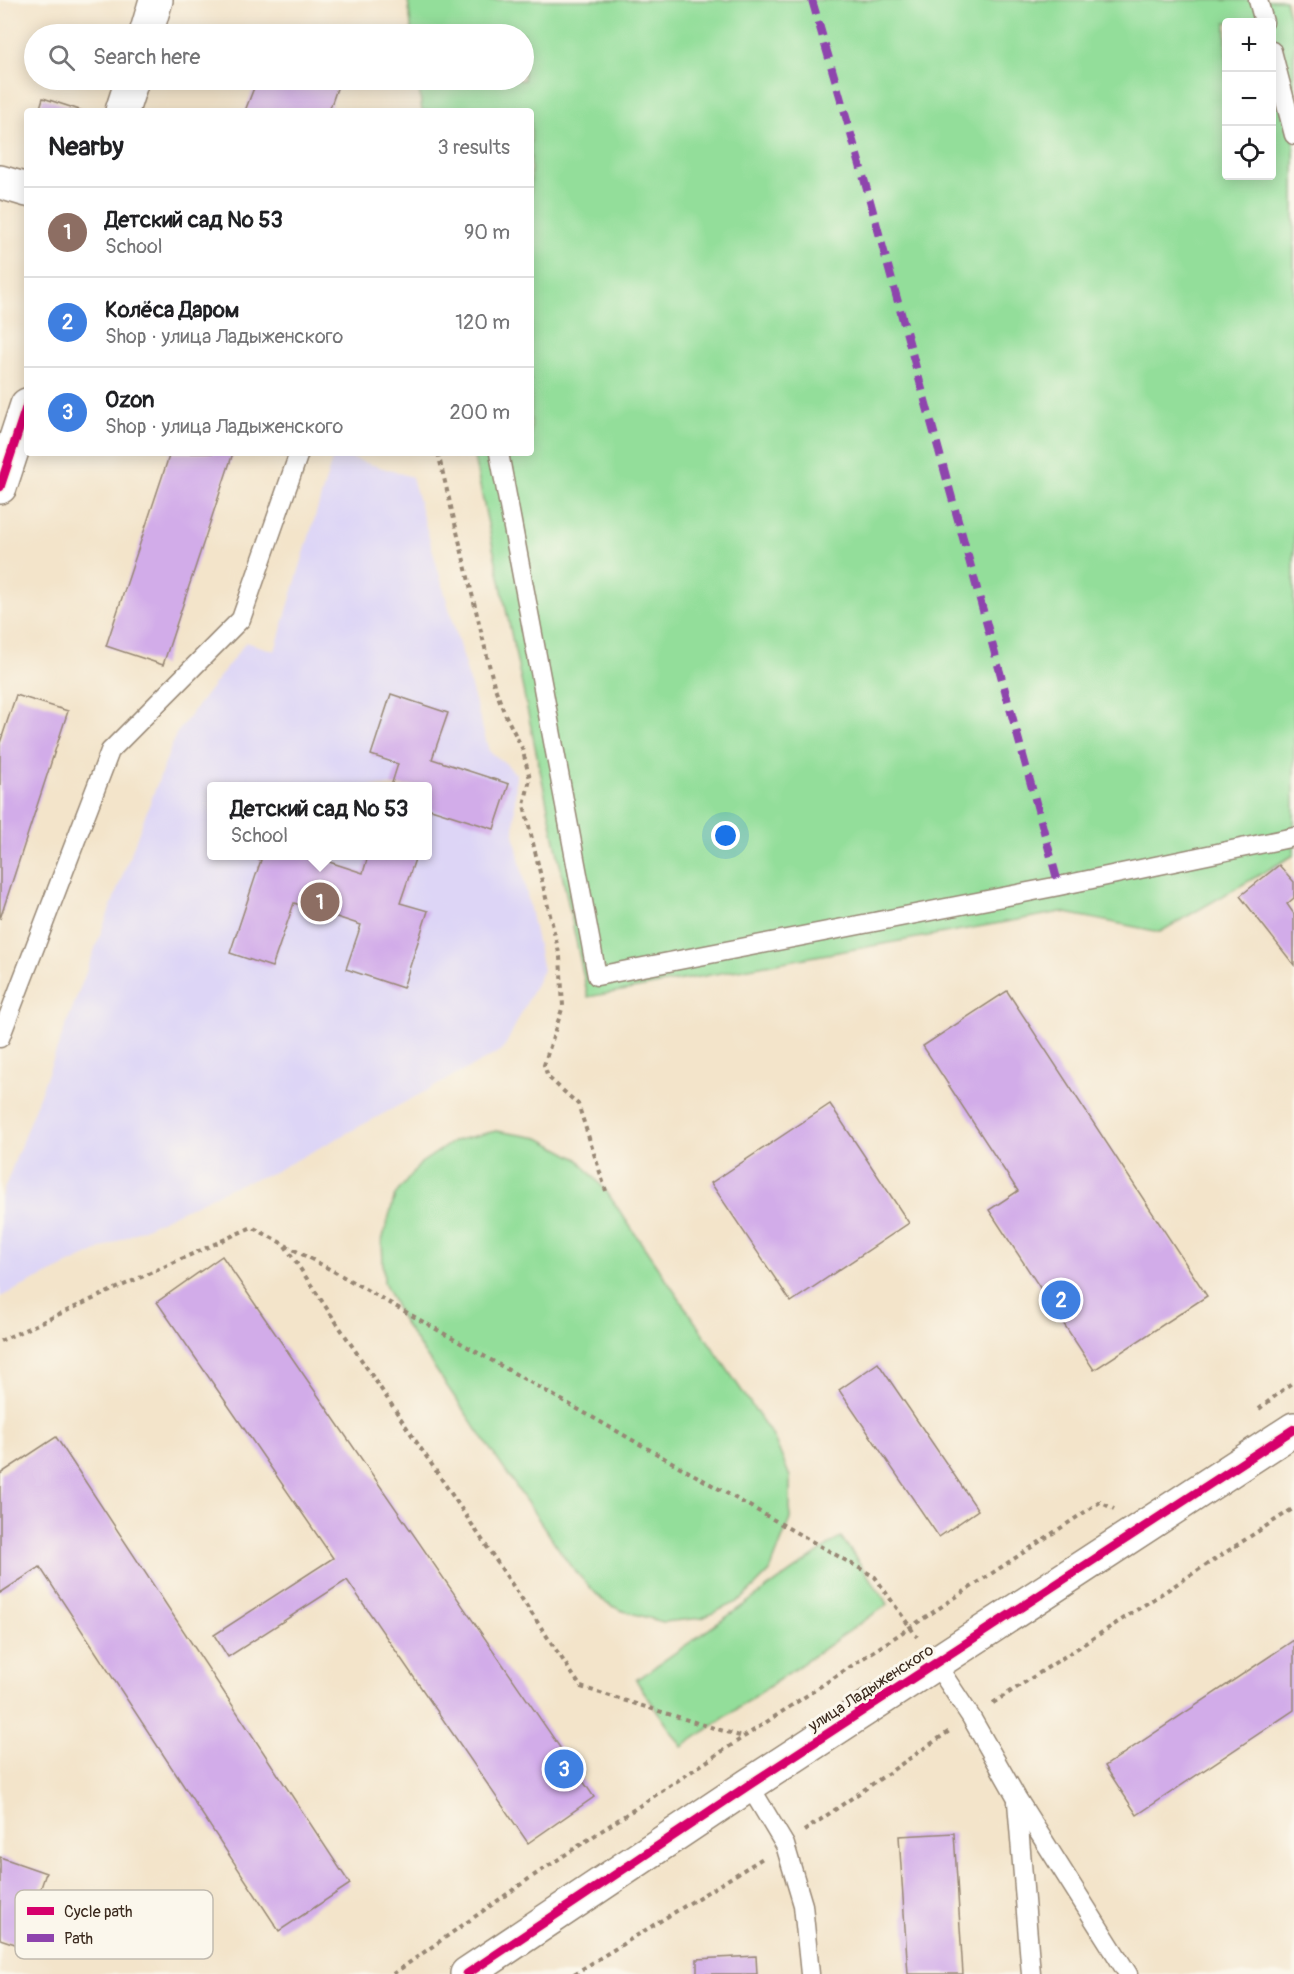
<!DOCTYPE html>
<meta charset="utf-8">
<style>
:root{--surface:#fff;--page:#f6f6f6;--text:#202124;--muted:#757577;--line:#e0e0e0;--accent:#ea580c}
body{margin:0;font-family:Pangolin,sans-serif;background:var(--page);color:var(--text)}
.controls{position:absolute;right:18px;top:18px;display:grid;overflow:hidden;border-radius:6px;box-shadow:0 3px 15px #0003}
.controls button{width:54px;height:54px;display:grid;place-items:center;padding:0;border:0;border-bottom:2px solid var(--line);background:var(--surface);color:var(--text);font:30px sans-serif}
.you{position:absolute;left:726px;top:836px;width:21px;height:21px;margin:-15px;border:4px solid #fff;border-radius:50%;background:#1a73e8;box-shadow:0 0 0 9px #1a73e833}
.badge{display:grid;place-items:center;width:39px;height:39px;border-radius:50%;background:var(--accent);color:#fff;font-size:20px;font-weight:700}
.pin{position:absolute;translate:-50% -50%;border:3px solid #fff;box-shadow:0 2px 6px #0006}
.popup{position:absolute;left:207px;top:782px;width:225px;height:78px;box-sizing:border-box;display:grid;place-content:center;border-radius:6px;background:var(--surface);filter:drop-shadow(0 2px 4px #0005);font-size:20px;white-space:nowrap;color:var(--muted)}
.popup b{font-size:22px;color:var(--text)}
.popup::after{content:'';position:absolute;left:50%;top:100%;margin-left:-12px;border:12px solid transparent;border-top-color:var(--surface)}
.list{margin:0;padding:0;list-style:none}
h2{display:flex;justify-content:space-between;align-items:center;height:78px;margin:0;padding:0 24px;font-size:26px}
h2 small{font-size:20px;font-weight:400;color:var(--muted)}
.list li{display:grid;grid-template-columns:39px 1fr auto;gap:18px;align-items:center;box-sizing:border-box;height:90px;padding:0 24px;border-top:2px solid var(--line)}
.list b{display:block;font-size:22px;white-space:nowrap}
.list p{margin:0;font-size:20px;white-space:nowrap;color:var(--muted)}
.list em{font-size:20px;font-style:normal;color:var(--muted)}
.icon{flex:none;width:33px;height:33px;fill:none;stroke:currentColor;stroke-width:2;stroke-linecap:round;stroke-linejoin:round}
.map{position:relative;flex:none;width:1294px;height:1974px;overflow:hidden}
.search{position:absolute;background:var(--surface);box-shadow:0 3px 15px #0003;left:24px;top:24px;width:510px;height:66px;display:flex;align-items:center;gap:15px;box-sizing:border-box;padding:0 21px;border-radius:33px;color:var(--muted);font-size:22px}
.panel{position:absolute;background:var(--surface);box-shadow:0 3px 15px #0003;left:24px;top:108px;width:510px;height:348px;border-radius:6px}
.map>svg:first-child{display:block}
.built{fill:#ddd5f6;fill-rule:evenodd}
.green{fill:#93de9a;stroke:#67845c;stroke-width:1.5;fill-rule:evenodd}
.building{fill:#d2ace9}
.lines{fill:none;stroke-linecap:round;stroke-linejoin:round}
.service-casing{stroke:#978774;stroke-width:21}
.minor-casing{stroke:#978774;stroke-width:36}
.tertiary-casing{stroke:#978774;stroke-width:36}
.path{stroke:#978774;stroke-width:4;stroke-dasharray:4.5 4.5;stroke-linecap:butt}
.service{stroke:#fff;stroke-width:18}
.minor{stroke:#fff;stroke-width:33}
.tertiary{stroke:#fff;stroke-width:33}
.quiet{stroke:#8e44ad;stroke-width:8;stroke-dasharray:15 8;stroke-linecap:butt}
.cycleway-casing{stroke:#fbf7ec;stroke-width:13}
.cycleway{stroke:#d6006c;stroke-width:9}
.labels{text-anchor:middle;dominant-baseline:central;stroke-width:6;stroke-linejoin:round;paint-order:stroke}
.street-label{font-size:16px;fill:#3b2a1e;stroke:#fbf7ec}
.key{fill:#fbf7ec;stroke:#c1baae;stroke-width:1.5}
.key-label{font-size:16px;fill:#3b2a1e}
</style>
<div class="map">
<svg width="1294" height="1974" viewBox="0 0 1294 1974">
<rect width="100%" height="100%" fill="#fbf7ec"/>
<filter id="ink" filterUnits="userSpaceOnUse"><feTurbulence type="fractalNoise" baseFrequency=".0167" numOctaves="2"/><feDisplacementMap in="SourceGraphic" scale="12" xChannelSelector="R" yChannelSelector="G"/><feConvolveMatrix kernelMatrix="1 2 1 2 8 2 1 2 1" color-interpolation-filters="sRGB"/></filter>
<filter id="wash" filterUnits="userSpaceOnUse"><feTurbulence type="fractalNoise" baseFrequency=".008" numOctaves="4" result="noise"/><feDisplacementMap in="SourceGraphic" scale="24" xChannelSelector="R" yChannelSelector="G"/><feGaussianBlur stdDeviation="1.35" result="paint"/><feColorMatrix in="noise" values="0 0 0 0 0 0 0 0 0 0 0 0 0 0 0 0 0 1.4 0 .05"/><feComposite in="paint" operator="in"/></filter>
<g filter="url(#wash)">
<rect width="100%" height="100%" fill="#f3e4ca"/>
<path class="built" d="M334,453L412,477L489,751L505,763L516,774L514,834L543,970L503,1050L272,1173L234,1186L0,1297V1200L176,734L246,642L275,651ZM212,786H428V856H212Z"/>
<g class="green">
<path d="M408,0H1285L1294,35V855L1160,932L1061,912L588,997L473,453H531V111H422L418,80H524V34H412ZM1226,22H1272V176H1226Z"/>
<path d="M496,1131L539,1138L578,1159L606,1191L774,1438L790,1477V1519L770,1571L741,1600L702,1618L663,1622L620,1610L602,1600L572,1568L403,1322L384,1282L382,1241L395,1195L421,1163L454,1141Z"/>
<path d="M841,1537L888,1604L682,1747L636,1680Z"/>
</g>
<g id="blocks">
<g class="building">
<path d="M257,80H340L329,111H245Z"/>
<path d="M43,98L83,111H39Z"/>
<path d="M170,453H233L163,665L106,646Z"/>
<path d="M391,694L448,713L432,759L509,784L494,829L431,809L428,817V786H391L398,764L371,755Z"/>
<path d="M16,695L68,711L0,919V743Z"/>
<path d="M250,856H311L363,873L368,856H416L400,903L428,911L403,988L346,969L361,925L294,903L272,967L230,953L261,860Z"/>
<path d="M1279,865L1294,882V898L1287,904L1294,914V965L1240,896Z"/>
<path d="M1007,991L1207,1296L1094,1370L989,1210L1018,1191L923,1046Z"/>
<path d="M830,1104L909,1223L791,1302L711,1183Z"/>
<path d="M222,1256L594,1797L528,1843L347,1580L228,1657L214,1635L333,1558L157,1302Z"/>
<path d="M878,1363L978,1510L939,1537L839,1390Z"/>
<path d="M56,1437L350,1884L279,1931L40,1567L0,1593V1474Z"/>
<path d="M1294,1640V1710L1137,1815L1105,1766Z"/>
<path d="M954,1833L963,1974H908L899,1836Z"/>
<path d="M0,1857L46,1873L21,1946L0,1939Z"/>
<path d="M756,1956L757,1974H697V1959Z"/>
</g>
</g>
</g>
<g filter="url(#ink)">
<use href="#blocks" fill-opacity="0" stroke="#978774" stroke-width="1.5"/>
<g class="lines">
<defs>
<g id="service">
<path d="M1258,0L1264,22"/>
<path d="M1272,51L1294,135"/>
<path d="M499,453L597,976L1059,886L1294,837"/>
<path d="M0,1038L110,751L241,619L299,453"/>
<path d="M936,1664L971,1717L1017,1798L1128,1974"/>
<path d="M749,1785L785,1845L803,1905L810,1974"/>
<path d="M1017,1802L1031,1974"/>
</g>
<g id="minor">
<path d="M146,34L156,0"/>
<path d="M122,111L132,80"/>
<path d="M0,182L27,190"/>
<path d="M0,487L27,405"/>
</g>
<path id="tertiary" d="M467,1974L749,1785L1294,1429"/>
</defs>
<use href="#service" class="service-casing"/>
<use href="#minor" class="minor-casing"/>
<use href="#tertiary" class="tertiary-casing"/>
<g class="path">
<path d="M438,453L494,685L504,712L522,748L530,779L524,805L560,957L563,1006L544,1065L548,1077L578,1104L606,1191"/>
<path d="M285,1246L581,1687L743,1737"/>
<path d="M0,1341L252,1227L335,1272L875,1577L917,1637"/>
<path d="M1259,1409L1294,1381"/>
<path d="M993,1703L1294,1508"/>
<path d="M804,1831L951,1730"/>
<path d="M393,1974L530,1878L1100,1502L1114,1509"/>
<path d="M574,1974L763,1858"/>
</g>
<use href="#service" class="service"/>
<use href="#minor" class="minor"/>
<use href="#tertiary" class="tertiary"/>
<path class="quiet" d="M812,0L864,179L1059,886"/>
<defs>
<g id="cycleway">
<path d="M0,487L27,405"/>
<path d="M467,1974L749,1785L1294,1429"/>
</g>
</defs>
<use href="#cycleway" class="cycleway-casing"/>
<use href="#cycleway" class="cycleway"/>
</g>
</g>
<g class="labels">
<g class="street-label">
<text transform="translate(871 1688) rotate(-33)">улица Ладыженского</text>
</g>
</g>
<rect x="15" y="1890" width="198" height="69" rx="9" class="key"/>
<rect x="27" y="1907" width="27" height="8" fill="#d6006c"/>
<rect x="27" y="1934" width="27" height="8" fill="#8e44ad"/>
<g class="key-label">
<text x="64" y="1917">Cycle path</text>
<text x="64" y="1944">Path</text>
</g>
</svg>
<div class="controls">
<button>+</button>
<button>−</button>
<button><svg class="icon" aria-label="locate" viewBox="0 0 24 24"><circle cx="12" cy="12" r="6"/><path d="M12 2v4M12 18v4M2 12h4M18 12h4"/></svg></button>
</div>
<div class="you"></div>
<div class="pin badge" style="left:320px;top:902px;background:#8d6e63">1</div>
<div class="popup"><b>Детский сад № 53</b>School</div>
<div class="pin badge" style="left:1061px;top:1300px;background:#3f7fe0">2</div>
<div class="pin badge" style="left:564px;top:1769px;background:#3f7fe0">3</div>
<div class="search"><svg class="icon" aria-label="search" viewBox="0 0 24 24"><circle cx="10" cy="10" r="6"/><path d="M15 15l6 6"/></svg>Search here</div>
<section class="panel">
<h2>Nearby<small>3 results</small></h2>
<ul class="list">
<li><span class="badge" style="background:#8d6e63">1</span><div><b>Детский сад № 53</b><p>School</p></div><em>90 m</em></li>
<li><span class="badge" style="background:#3f7fe0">2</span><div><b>Колёса Даром</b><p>Shop · улица Ладыженского</p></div><em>120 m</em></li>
<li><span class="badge" style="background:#3f7fe0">3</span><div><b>Ozon</b><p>Shop · улица Ладыженского</p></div><em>200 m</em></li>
</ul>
</section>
</div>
